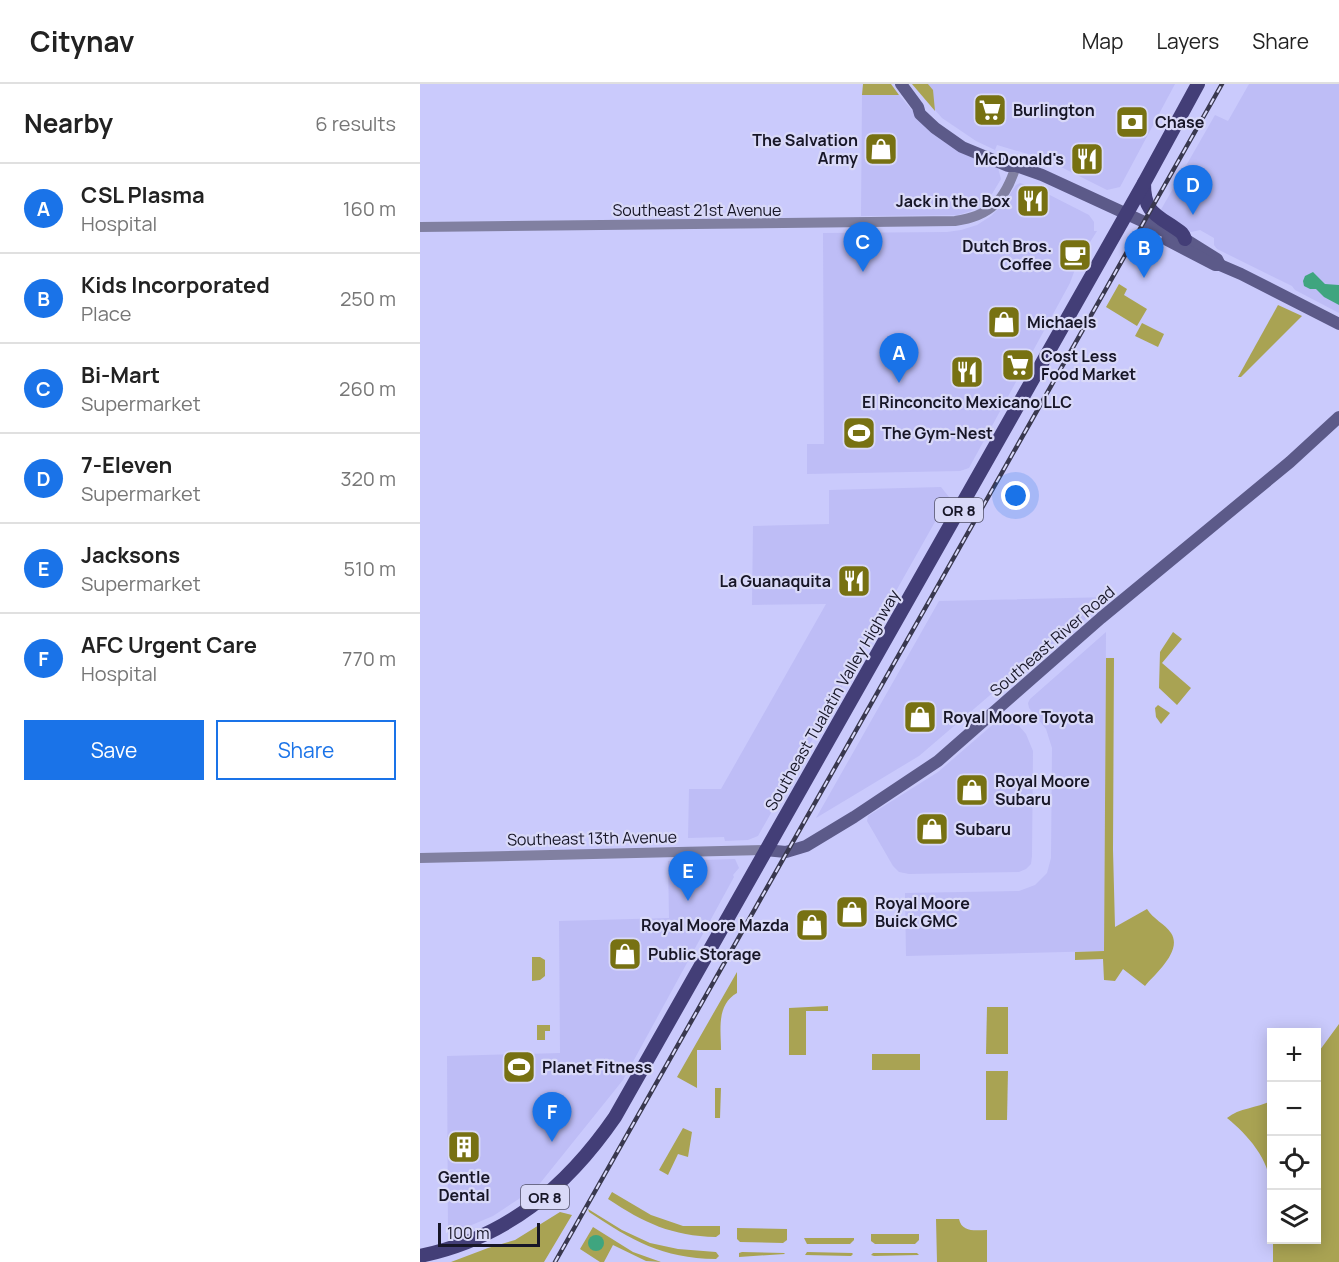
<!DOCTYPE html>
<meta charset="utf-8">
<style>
:root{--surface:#fff;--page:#f2f2f2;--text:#222;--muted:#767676;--line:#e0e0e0;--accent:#1a73e8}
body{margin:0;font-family:Manrope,sans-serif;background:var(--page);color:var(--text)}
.controls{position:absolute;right:18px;bottom:18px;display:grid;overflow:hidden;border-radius:0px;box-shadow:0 3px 15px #0003}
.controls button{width:54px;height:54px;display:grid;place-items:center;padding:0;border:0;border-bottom:2px solid var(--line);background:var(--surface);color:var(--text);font:30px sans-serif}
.scale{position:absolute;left:18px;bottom:15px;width:102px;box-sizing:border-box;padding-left:6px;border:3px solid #171627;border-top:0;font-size:16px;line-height:21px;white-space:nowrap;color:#171627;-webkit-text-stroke:4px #d9d9f8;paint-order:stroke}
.you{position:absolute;left:596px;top:412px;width:21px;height:21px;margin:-15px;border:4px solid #fff;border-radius:50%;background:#1a73e8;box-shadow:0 0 0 9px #1a73e833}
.badge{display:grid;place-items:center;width:39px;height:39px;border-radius:50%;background:var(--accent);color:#fff;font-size:20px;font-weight:700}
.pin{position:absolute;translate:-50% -50px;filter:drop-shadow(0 2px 3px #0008)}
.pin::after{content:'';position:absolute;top:32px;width:21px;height:18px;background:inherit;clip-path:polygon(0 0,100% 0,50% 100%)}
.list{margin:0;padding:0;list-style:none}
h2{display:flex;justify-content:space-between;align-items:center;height:78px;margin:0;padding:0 24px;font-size:26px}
h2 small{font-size:20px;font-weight:400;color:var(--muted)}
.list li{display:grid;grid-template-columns:39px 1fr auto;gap:18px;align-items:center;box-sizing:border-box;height:90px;padding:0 24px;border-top:2px solid var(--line)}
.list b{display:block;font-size:22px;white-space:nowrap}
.list p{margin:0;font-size:20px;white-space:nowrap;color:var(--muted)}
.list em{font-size:20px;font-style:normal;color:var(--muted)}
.actions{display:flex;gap:12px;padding:18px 24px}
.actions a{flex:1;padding:14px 0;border:2px solid var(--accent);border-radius:0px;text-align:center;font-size:21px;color:var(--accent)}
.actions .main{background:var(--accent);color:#fff}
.icon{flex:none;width:33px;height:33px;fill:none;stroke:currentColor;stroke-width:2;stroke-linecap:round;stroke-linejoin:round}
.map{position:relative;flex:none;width:919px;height:1178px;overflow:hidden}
header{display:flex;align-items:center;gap:36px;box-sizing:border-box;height:84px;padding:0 30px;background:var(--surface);border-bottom:2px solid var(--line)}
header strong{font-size:28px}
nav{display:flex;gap:33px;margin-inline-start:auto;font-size:21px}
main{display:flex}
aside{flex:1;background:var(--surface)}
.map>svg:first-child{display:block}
.built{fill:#bebdf6}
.green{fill:#a9a353}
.water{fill:#3fa57f}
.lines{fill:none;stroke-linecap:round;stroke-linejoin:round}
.tertiary{stroke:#8180a1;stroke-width:10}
.secondary{stroke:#5c5a89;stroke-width:12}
.primary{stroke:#433e77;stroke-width:14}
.rail-casing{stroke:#39384f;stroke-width:4.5}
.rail{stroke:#d9d9f8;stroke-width:2;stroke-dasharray:7;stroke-linecap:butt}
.labels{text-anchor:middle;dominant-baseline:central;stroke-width:4.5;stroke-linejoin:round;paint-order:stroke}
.shield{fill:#d9d9f8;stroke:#515066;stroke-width:1.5}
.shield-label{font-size:15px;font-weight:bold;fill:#171627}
.poi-label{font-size:16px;font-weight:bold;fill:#171627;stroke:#d9d9f8;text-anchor:start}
.street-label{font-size:16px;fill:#171627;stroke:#d9d9f8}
</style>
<header>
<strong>Citynav</strong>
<nav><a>Map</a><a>Layers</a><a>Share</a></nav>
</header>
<main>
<aside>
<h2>Nearby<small>6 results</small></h2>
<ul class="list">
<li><span class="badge">A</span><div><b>CSL Plasma</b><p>Hospital</p></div><em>160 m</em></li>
<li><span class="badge">B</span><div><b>Kids Incorporated</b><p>Place</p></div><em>250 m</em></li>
<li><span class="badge">C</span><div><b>Bi-Mart</b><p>Supermarket</p></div><em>260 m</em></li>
<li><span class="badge">D</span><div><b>7-Eleven</b><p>Supermarket</p></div><em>320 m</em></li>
<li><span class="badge">E</span><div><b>Jacksons</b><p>Supermarket</p></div><em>510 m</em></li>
<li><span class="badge">F</span><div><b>AFC Urgent Care</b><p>Hospital</p></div><em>770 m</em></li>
</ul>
<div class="actions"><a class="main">Save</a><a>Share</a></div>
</aside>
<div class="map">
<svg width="919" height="1178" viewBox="0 0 919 1178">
<rect width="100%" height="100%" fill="#cacafc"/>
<g class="built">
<path d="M492,0H755L700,103L687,106L625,75L577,61L575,66L556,57L522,34Z"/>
<path d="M829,0H919V229L875,206L872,202L797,165L794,161V154L780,146L771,148L739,129L795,31L808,37Z"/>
<path d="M442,11H479L498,33L578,84L581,95L572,110L563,120L551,127L538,131L441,132Z"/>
<path d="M600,99L618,105L669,131L674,138V147H677L658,177L650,199L549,384L540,387L387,390V360H404L403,149L527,148L541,146L557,141L571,132L585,118L596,101Z"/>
<path d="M521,403L529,413L338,752L328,756L305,757L304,753L268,754L269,705H301L406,520L332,521L333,442L409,440V406Z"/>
<path d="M691,513L580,609L576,606L499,672L396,734L519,517Z"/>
<path d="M686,548L684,867L486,872L485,809L599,807L615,801L627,789L631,774L632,664L626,645L609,624L608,619L610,615Z"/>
<path d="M585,630L590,631L606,650L613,667L612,772L611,780L606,785L599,788L489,790L479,788L473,782L447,737L448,732L518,688Z"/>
<path d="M315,775L319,784L313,791L314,793L203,996L117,1103L73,1132L28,1151L27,972L140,969L139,837L249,834L248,777Z"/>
</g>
<g class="green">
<path d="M443,0H471L479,11H442Z"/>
<path d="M492,0H508L513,6L515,27Z"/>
<path d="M699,200L707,205L704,211L727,225L717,242L686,223Z"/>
<path d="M858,221L882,232L821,293H818Z"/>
<path d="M722,239L744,250L738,263L715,252Z"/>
<path d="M753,548L762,555L742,579L771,604L757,621L739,604L740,568Z"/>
<path d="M686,574H694L693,766L695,843L727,825C733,835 745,840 751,849C763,867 735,890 725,902L703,885L695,897L684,896L683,875L655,876V868L684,867Z"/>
<path d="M738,621L750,629L741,640L736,633L735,624Z"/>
<path d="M112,873H120L125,876V892L120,896L112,897Z"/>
<path d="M317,888V909C296,921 301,946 301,966H277V1004L257,993Z"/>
<path d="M408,922V927H386V971H369V924Z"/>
<path d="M567,923H588V970H566Z"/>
<path d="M919,940V1178H853V1156H896L897,970Z"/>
<path d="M117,941H130V947H125V956H117Z"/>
<rect x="452" y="970" width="48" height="16"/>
<path d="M566,987H588L587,1036H566Z"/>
<path d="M295,1004H301L300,1034H295Z"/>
<path d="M851,1017V1103C849,1075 828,1051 807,1034C819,1024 837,1024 851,1017Z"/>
<path d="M263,1044L272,1048L268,1073L258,1070L248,1091L239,1086Z"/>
<path d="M192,1108L231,1131L263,1142H300V1150L296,1153C252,1152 224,1139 188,1115Z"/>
<path d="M168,1125L202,1146L230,1159L258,1165L296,1168L299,1172L296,1175C241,1174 213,1157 169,1128Z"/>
<path d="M140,1128L152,1131L124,1178H31L68,1164L95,1156Z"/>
<path d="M516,1135H539C542,1149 556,1146 567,1146V1178H517Z"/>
<path d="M173,1143L213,1168L241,1178L226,1177L193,1161L184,1178H180L160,1165Z"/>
<path d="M317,1144L367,1145V1156L363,1159L320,1158L317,1155Z"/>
<path d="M451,1150H499V1156L495,1160H455L451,1157Z"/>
<path d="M384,1154H434V1156L430,1160H387Z"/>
<path d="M322,1168L364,1169L365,1170L319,1173V1169Z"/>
<path d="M387,1168L432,1169L433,1170L431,1172L385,1171Z"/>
<path d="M453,1169H497L499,1171L454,1172L451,1171Z"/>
</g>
<g class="water">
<path d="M893,188L905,200L919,201V221L904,213L896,205H890L884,202L883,197L885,192Z"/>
<circle cx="176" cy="1159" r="8"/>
</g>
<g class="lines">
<g class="tertiary">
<path d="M0,143L535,137C571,132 585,116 596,82"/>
<path d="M0,774L345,766"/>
</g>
<g class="secondary">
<path d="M481,0L498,23L500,30L515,44L542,63L588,82H596L622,91L759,154L765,155L797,175L800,181"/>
<path d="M747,156L795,181H800L821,190L919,240"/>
<path d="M345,766L366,768L386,762L434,733L518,677L681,534L870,378L919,333"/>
</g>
<g class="primary">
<path d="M724,99C724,127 734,130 755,144C761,148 763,149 765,155"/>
<path d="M0,1172C86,1154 146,1104 195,1033L724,99L778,0"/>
</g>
<defs>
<path id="rail" d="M135,1178L802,0"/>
</defs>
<use href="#rail" class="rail-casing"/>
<use href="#rail" class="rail"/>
</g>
<defs>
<symbol id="supermarket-square" viewBox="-11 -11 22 22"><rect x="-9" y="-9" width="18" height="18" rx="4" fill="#777112" stroke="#d9d9f8"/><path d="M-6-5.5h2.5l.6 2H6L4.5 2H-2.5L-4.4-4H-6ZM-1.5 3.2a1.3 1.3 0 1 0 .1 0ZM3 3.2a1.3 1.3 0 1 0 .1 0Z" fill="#fff"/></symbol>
<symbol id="bank-square" viewBox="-11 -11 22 22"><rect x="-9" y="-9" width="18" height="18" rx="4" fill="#777112" stroke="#d9d9f8"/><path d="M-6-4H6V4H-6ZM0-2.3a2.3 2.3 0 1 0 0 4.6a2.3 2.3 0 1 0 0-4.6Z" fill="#fff"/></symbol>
<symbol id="shop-square" viewBox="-11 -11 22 22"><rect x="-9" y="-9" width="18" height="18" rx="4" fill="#777112" stroke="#d9d9f8"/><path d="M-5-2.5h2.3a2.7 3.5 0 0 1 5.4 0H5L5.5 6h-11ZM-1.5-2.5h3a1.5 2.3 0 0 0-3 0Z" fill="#fff"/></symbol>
<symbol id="restaurant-square" viewBox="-11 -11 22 22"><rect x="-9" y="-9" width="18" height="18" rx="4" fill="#777112" stroke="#d9d9f8"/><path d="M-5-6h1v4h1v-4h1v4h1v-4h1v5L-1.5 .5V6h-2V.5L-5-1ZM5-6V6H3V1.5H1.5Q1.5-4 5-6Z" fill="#fff"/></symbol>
<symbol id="cafe-square" viewBox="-11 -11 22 22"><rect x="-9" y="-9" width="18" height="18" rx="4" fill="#777112" stroke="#d9d9f8"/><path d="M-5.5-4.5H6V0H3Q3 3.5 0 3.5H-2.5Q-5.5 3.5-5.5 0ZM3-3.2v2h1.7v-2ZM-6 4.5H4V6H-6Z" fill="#fff"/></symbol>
<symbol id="stadium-square" viewBox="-11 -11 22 22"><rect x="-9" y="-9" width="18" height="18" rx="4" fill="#777112" stroke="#d9d9f8"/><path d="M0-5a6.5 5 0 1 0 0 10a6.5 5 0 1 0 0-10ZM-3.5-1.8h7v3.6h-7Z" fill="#fff"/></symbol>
<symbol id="building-square" viewBox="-11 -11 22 22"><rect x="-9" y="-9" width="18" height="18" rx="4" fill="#777112" stroke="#d9d9f8"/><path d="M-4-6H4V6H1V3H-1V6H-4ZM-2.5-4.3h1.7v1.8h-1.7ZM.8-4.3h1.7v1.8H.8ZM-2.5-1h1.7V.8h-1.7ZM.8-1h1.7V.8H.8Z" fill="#fff"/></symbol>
</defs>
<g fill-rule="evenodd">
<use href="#supermarket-square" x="551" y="7" width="38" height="38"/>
<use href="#bank-square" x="693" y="19" width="38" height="38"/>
<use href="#shop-square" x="442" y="46" width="38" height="38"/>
<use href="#restaurant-square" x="648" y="56" width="38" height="38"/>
<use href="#restaurant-square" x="594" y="98" width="38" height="38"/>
<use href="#cafe-square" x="636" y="152" width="38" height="38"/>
<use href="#shop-square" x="565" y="219" width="38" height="38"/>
<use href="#supermarket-square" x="579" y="262" width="38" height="38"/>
<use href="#restaurant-square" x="528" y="269" width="38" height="38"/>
<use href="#stadium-square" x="420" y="330" width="38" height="38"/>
<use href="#restaurant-square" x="415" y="478" width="38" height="38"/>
<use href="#shop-square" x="481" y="614" width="38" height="38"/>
<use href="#shop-square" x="533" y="687" width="38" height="38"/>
<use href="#shop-square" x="493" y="726" width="38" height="38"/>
<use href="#shop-square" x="413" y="809" width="38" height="38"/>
<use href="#shop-square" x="373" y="822" width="38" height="38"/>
<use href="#shop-square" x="186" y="851" width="38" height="38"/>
<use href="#stadium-square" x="80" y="964" width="38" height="38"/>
<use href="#building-square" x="25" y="1044" width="38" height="38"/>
</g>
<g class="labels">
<g class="shield">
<rect x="515" y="414" width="48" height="24" rx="4.5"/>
<rect x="101" y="1101" width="48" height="24" rx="4.5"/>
</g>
<g class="shield-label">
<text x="539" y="426">OR 8</text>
<text x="125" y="1113">OR 8</text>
</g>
<g class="poi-label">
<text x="593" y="26">Burlington</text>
<text x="735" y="38">Chase</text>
<text x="438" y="56" text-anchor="end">The Salvation<tspan x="438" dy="18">Army</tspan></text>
<text x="644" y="75" text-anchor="end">McDonald's</text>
<text x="590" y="117" text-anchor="end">Jack in the Box</text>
<text x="632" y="162" text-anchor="end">Dutch Bros.<tspan x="632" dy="18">Coffee</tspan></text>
<text x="607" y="238">Michaels</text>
<text x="621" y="272">Cost Less<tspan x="621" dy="18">Food Market</tspan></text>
<text x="547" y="318" text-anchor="middle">El Rinconcito Mexicano LLC</text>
<text x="462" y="349">The Gym-Nest</text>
<text x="411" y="497" text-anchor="end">La Guanaquita</text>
<text x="523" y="633">Royal Moore Toyota</text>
<text x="575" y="697">Royal Moore<tspan x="575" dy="18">Subaru</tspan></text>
<text x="535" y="745">Subaru</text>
<text x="455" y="819">Royal Moore<tspan x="455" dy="18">Buick GMC</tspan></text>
<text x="369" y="841" text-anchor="end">Royal Moore Mazda</text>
<text x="228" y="870">Public Storage</text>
<text x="122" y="983">Planet Fitness</text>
<text x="44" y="1093" text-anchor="middle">Gentle<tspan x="44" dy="18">Dental</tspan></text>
</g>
<g class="street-label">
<text x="277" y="126">Southeast 21st Avenue</text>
<text transform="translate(632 557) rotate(-41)">Southeast River Road</text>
<text transform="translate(412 616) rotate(-60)">Southeast Tualatin Valley Highway</text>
<text transform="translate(172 754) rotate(-1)">Southeast 13th Avenue</text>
</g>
</g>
</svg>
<div class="controls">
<button>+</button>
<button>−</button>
<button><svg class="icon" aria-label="locate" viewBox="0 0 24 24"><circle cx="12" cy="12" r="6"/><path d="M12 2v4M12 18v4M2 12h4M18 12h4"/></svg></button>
<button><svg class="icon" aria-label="layers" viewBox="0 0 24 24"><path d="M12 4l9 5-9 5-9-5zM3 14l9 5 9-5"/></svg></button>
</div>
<div class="scale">100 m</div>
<div class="you"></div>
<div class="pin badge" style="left:479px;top:299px">A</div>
<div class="pin badge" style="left:724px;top:194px">B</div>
<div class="pin badge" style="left:443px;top:188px">C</div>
<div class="pin badge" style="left:773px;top:131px">D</div>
<div class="pin badge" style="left:268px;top:817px">E</div>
<div class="pin badge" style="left:132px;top:1058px">F</div>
</div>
</main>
